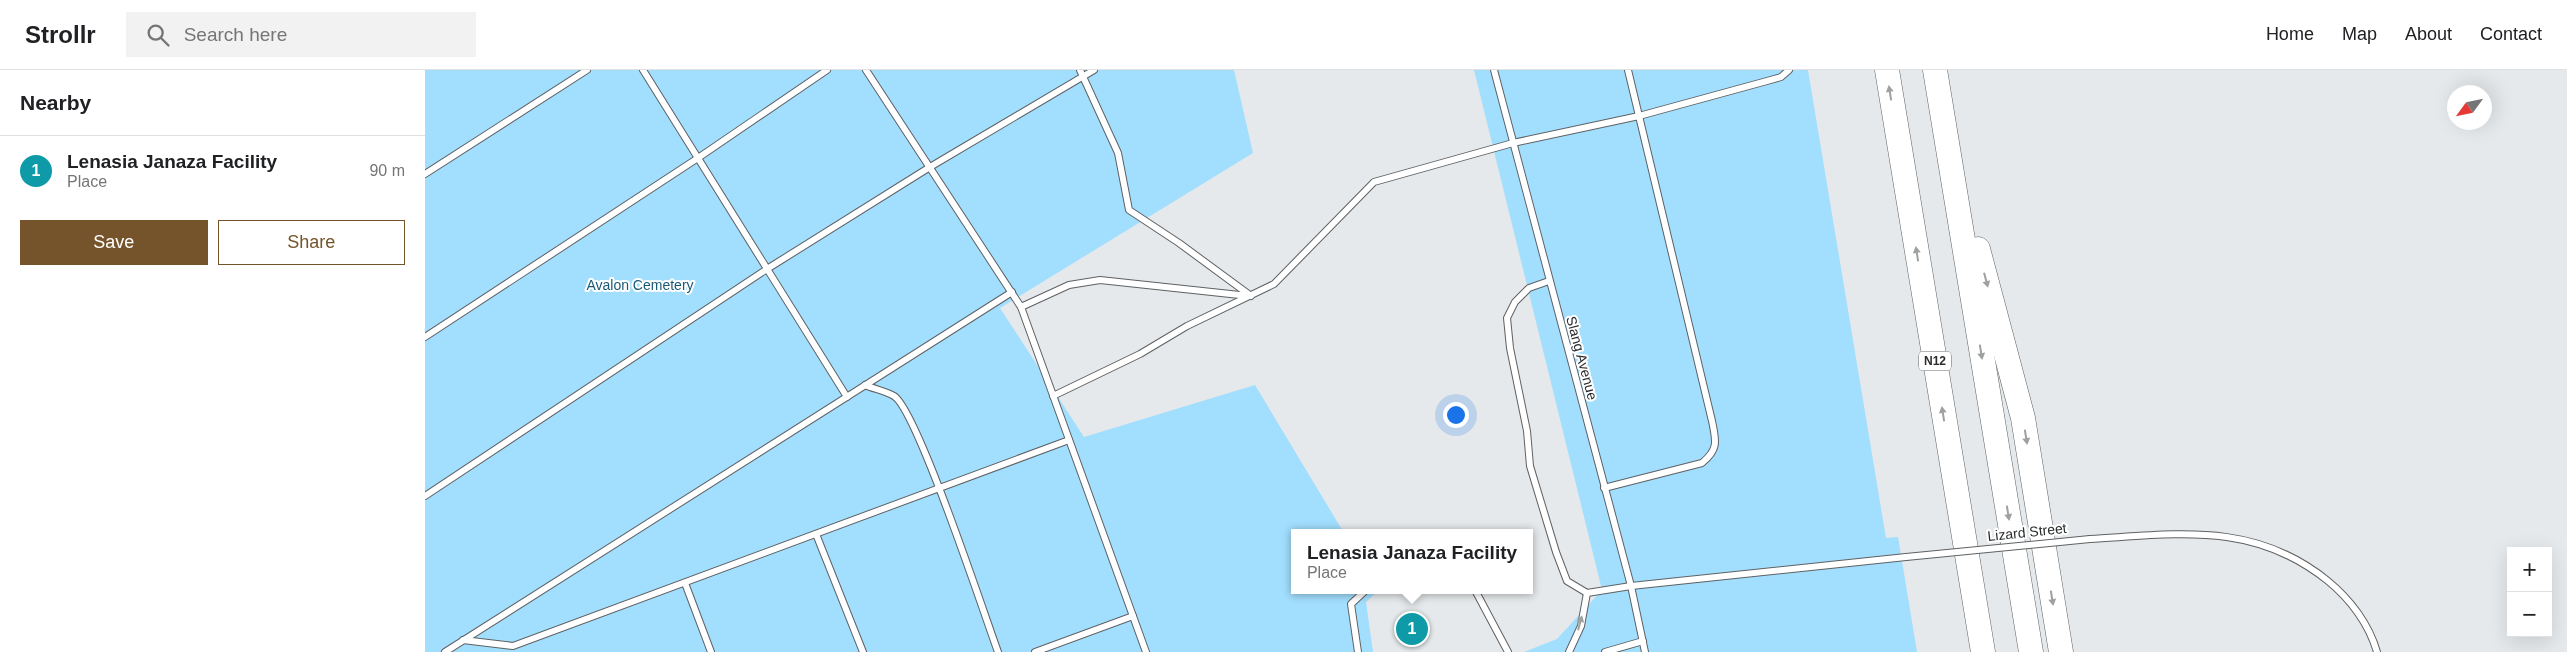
<!DOCTYPE html>
<meta charset="utf-8">
<style>
:root{--surface:#fff;--page:#f2f2f2;--text:#202124;--muted:#757577;--line:#e0e0e0;--accent:#75542b}
body{margin:0;font-family:Arial,sans-serif;background:var(--page);color:var(--text)}
.controls{position:absolute;right:15px;bottom:15px;display:grid;overflow:hidden;border-radius:0px;box-shadow:0 5px 20px #0002}
.controls button{width:45px;height:45px;display:grid;place-items:center;padding:0;border:0;border-bottom:1px solid var(--line);background:var(--surface);color:var(--text);font:25px sans-serif}
.compass{position:absolute;left:2022px;top:15px;width:45px;height:45px;border-radius:50%;background:var(--surface);box-shadow:0 5px 20px #0002;rotate:237deg}
.you{position:absolute;left:1030px;top:344px;width:18px;height:18px;margin:-12px;border:4px solid #fff;border-radius:50%;background:#1a73e8;box-shadow:0 0 0 8px #1a73e833}
.badge{display:grid;place-items:center;width:32px;height:32px;border-radius:50%;background:var(--accent);color:#fff;font-size:16px;font-weight:700}
.pin{position:absolute;translate:-50% -50%;border:2px solid #fff;box-shadow:0 1px 5px #0006}
.popup{position:absolute;left:866px;top:459px;width:242px;height:65px;box-sizing:border-box;display:grid;place-content:center;border-radius:0px;background:var(--surface);filter:drop-shadow(0 1px 4px #0005);font-size:16px;white-space:nowrap;color:var(--muted)}
.popup b{font-size:19px;color:var(--text)}
.popup::after{content:'';position:absolute;left:50%;top:100%;margin-left:-10px;border:10px solid transparent;border-top-color:var(--surface)}
.list{margin:0;padding:0;list-style:none}
h2{display:flex;justify-content:space-between;align-items:center;height:65px;margin:0;padding:0 20px;font-size:21px}
h2 small{font-size:16px;font-weight:400;color:var(--muted)}
.list li{display:grid;grid-template-columns:32px 1fr auto;gap:15px;align-items:center;box-sizing:border-box;height:70px;padding:0 20px;border-top:1px solid var(--line)}
.list b{display:block;font-size:19px;white-space:nowrap}
.list p{margin:0;font-size:16px;white-space:nowrap;color:var(--muted)}
.list em{font-size:16px;font-style:normal;color:var(--muted)}
.actions{display:flex;gap:10px;padding:15px 20px}
.actions a{flex:1;padding:11px 0;border:1px solid var(--accent);border-radius:0px;text-align:center;font-size:18px;color:var(--accent)}
.actions .main{background:var(--accent);color:#fff}
.icon{flex:none;width:28px;height:28px;fill:none;stroke:currentColor;stroke-width:2;stroke-linecap:round;stroke-linejoin:round}
.map{position:relative;flex:none;width:2142px;height:582px;overflow:hidden}
header{display:flex;align-items:center;gap:30px;box-sizing:border-box;height:70px;padding:0 25px;background:var(--surface);border-bottom:1px solid var(--line)}
header strong{font-size:24px}
nav{display:flex;gap:28px;margin-inline-start:auto;font-size:18px}
.search{width:350px;height:45px;background:var(--page);display:flex;align-items:center;gap:12px;box-sizing:border-box;padding:0 18px;border-radius:0px;color:var(--muted);font-size:19px}
main{display:flex}
aside{flex:1;background:var(--surface)}
.map>svg:first-child{display:block}
.green{fill:#a2defe}
.lines{fill:none;stroke-linecap:round;stroke-linejoin:round}
.service-casing{stroke:#5e6163;stroke-width:8}
.motorway-casing{stroke:#5e6163;stroke-width:25}
.service{stroke:#fff;stroke-width:6}
.motorway{stroke:#fff;stroke-width:24}
.service-bridge-casing{stroke:#5e6163;stroke-width:8;stroke-linecap:butt}
.service-bridge{stroke:#fff;stroke-width:6}
.oneway{fill:#9fa0a0}
.labels{text-anchor:middle;dominant-baseline:central;stroke-width:4;stroke-linejoin:round;paint-order:stroke}
.shield{fill:#fff;stroke:#696b6b;stroke-width:1}
.shield-label{font-size:12px;font-weight:bold;fill:#292b2c}
.park-label{font-size:14px;fill:#1a5976;stroke:#fff}
.street-label{font-size:14px;fill:#292b2c;stroke:#fff}
</style>
<header>
<strong>Strollr</strong>
<div class="search"><svg class="icon" aria-label="search" viewBox="0 0 24 24"><circle cx="10" cy="10" r="6"/><path d="M15 15l6 6"/></svg>Search here</div>
<nav><a>Home</a><a>Map</a><a>About</a><a>Contact</a></nav>
</header>
<main>
<aside>
<h2>Nearby<small></small></h2>
<ul class="list">
<li><span class="badge" style="background:#0f9aa8">1</span><div><b>Lenasia Janaza Facility</b><p>Place</p></div><em>90 m</em></li>
</ul>
<div class="actions"><a class="main">Save</a><a>Share</a></div>
</aside>
<div class="map">
<svg width="2142" height="582" viewBox="0 0 2142 582">
<rect width="100%" height="100%" fill="#e5e9eb"/>
<g class="green">
<path d="M0,0H809L828,83L575,238L659,367L830,315L919,463H870V520H954L941,532L948,582H0Z"/>
<path d="M1049,0H1383L1461,468L1473,467L1492,582H1099L1132,569L1177,520Z"/>
</g>
<g class="lines">
<defs>
<g id="service">
<path d="M218,0L422,327"/>
<path d="M441,0L596,237L721,582"/>
<path d="M655,0L693,83L704,140L754,173L826,226"/>
<path d="M1069,0L1206,516L1220,582"/>
<path d="M0,104L162,0"/>
<path d="M1124,211L1104,218L1090,232L1082,248L1085,278L1102,361L1105,396L1131,482L1142,511L1162,523L1206,516L1481,487"/>
<path d="M596,237L644,215L675,210L824,226"/>
<path d="M0,267L273,88L402,0"/>
<path d="M440,315C449,319 461,321 469,326C492,340 559,544 573,582"/>
<path d="M628,326L715,284L762,256L849,214L949,112L1088,73L1214,46L1342,11L1356,7L1364,0"/>
<path d="M1179,418L1277,393C1294,379 1291,371 1287,351L1203,0"/>
<path d="M0,426L342,199L505,97L669,0"/>
<path d="M391,464L438,582"/>
<path d="M1665,469C1753,464 1829,451 1903,511C1925,529 1944,554 1952,582"/>
<path d="M260,513L286,582"/>
<path d="M1050,520L1083,582"/>
<path d="M38,570L88,576L644,370"/>
<path d="M20,582L587,222"/>
<path d="M610,582L708,546"/>
<path d="M933,582L926,534L941,520"/>
<path d="M1144,582L1156,556L1162,523"/>
<path d="M1180,582L1218,571"/>
</g>
<g id="motorway">
<path d="M1462,0L1558,582"/>
<path d="M1510,0L1606,582"/>
<path d="M1553,179L1598,348L1636,582"/>
</g>
</defs>
<use href="#service" class="service-casing"/>
<use href="#motorway" class="motorway-casing"/>
<use href="#service" class="service"/>
<use href="#motorway" class="motorway"/>
<defs>
<path id="service-bridge" d="M1481,487L1665,469"/>
</defs>
<use href="#service-bridge" class="service-bridge-casing"/>
<use href="#service-bridge" class="service-bridge"/>
</g>
<defs><path id="oneway-solid" d="M-6-.8H1V-3.2L6.5 0L1 3.2V.8H-6Z" transform="scale(1.25)"/></defs>
<g class="oneway">
<use href="#oneway-solid" transform="translate(1465 23) rotate(-99)"/>
<use href="#oneway-solid" transform="translate(1492 184) rotate(-99)"/>
<use href="#oneway-solid" transform="translate(1561 210) rotate(75)"/>
<use href="#oneway-solid" transform="translate(1556 282) rotate(81)"/>
<use href="#oneway-solid" transform="translate(1518 344) rotate(-99)"/>
<use href="#oneway-solid" transform="translate(1601 367) rotate(81)"/>
<use href="#oneway-solid" transform="translate(1583 443) rotate(81)"/>
<use href="#oneway-solid" transform="translate(1627 528) rotate(81)"/>
<use href="#oneway-solid" transform="translate(1155 553) rotate(-75)"/>
</g>
<g class="labels">
<rect class="shield" x="1494" y="281.5" width="32" height="19" rx="4"/>
<g class="shield-label">
<text x="1510" y="291">N12</text>
</g>
<g class="park-label">
<text x="215" y="215">Avalon Cemetery</text>
</g>
<g class="street-label">
<text transform="translate(1157 288) rotate(75)">Slang Avenue</text>
<text transform="translate(1602 462) rotate(-6)">Lizard Street</text>
</g>
</g>
</svg>
<div class="controls">
<button>+</button>
<button>−</button>
</div>
<svg class="compass" viewBox="-18 -18 36 36"><path d="M0-13l5 13h-10z" fill="#e53935"/><path d="M0 13l5-13h-10z" fill="#757577"/></svg>
<div class="you"></div>
<div class="pin badge" style="left:987px;top:559px;background:#0f9aa8">1</div>
<div class="popup"><b>Lenasia Janaza Facility</b>Place</div>
</div>
</main>
